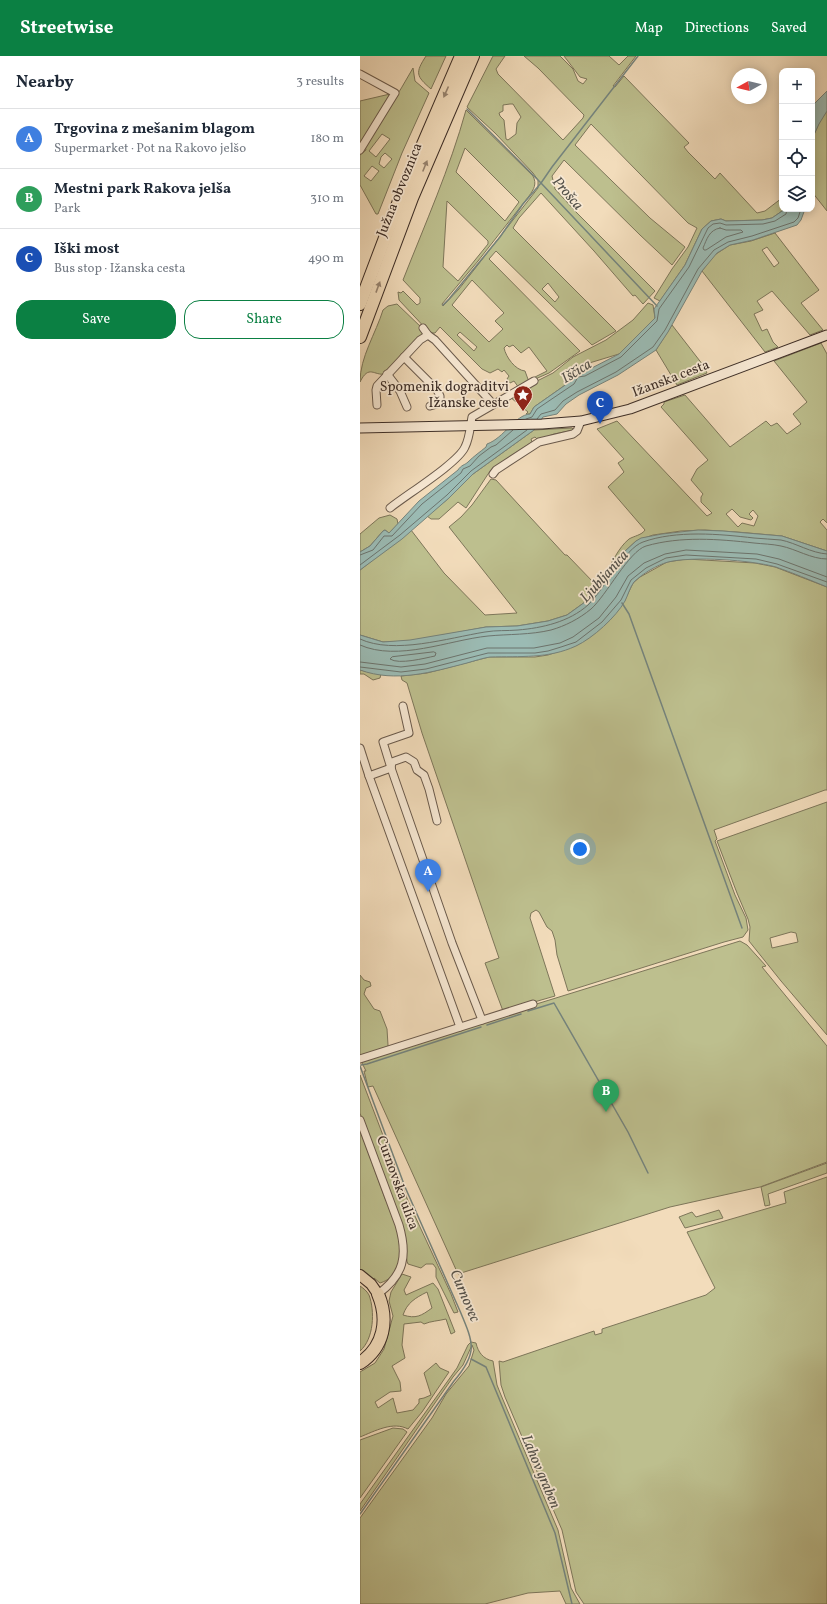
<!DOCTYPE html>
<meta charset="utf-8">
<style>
:root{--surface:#fff;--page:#f2f2f3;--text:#1f2937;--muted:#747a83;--line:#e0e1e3;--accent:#0b8043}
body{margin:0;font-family:Vollkorn,serif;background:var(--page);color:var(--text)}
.controls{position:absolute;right:12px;top:12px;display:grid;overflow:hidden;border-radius:8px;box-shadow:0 2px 10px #0003}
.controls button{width:36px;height:36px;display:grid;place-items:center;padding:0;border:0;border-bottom:1px solid var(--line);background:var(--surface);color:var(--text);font:20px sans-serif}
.compass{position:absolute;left:371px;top:12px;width:36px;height:36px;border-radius:50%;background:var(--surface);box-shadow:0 2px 10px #0003;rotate:262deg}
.you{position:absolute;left:220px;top:793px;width:14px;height:14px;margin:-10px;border:3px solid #fff;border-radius:50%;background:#1a73e8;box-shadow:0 0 0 6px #1a73e833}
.badge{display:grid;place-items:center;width:26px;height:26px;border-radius:50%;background:var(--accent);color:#fff;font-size:13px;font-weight:700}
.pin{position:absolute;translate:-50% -33px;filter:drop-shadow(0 1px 2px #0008)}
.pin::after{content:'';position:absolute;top:21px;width:14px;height:12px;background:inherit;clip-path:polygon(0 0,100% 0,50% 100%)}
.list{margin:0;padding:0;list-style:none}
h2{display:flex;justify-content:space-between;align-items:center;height:52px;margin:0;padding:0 16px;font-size:17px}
h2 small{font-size:13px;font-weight:400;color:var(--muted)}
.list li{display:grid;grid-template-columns:26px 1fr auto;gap:12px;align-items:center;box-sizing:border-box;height:60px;padding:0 16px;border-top:1px solid var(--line)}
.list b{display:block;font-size:15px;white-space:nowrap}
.list p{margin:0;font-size:13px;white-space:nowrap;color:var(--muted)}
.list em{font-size:13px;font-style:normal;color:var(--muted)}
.actions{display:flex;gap:8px;padding:12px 16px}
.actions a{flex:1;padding:9px 0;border:1px solid var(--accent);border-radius:16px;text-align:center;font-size:14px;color:var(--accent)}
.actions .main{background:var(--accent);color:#fff}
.icon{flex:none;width:22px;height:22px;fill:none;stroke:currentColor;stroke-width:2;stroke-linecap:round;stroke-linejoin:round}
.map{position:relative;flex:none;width:467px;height:1548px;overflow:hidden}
header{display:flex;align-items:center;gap:24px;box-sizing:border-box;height:56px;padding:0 20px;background:var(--accent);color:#fff}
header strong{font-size:19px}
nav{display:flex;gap:22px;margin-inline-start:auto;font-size:14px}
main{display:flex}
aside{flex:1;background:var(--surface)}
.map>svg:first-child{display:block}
.green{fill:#bdbf8e;stroke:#7d765a;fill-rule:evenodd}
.water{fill:#9bbbb4;stroke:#75837c}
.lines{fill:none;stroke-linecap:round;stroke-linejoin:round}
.shore{stroke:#6c746e;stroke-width:1}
.stream{stroke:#75837c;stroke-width:1.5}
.minor-casing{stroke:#6a5a4c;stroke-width:9}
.secondary-casing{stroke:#3d2e27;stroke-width:11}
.primary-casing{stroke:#3d2e27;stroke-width:12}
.motorway-casing{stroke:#3d2e27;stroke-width:14}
.minor{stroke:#f7e8d3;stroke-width:7}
.secondary{stroke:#f7e8d3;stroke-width:9}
.primary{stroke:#f2dcbb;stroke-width:10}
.motorway{stroke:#f2dcbb;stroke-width:12}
.oneway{fill:#988571}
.labels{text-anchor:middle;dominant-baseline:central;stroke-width:3.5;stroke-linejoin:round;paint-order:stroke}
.street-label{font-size:14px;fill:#3d2e27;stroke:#f7e8d3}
.poi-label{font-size:14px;fill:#3d2e27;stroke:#f7e8d3;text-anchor:end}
.water-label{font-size:15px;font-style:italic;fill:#54514a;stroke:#f7e8d3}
</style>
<header>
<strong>Streetwise</strong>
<nav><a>Map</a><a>Directions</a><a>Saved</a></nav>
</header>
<main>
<aside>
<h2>Nearby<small>3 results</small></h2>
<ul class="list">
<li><span class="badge" style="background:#3f7fe0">A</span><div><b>Trgovina z mešanim blagom</b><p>Supermarket · Pot na Rakovo jelšo</p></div><em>180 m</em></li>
<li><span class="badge" style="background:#2e9e5b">B</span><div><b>Mestni park Rakova jelša</b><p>Park</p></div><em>310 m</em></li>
<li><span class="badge" style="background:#1a4fb4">C</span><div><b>Iški most</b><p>Bus stop · Ižanska cesta</p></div><em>490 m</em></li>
</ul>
<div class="actions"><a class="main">Save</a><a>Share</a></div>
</aside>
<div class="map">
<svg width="467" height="1548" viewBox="0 0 467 1548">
<rect width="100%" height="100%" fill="#f2dcbb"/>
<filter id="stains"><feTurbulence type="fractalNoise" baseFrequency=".005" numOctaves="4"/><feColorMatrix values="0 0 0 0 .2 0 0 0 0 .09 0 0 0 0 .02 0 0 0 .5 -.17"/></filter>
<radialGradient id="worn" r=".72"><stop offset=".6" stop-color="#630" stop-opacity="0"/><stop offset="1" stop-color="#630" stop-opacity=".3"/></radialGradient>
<g class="green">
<path d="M66,0H86L71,33C56,20 55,17 66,0Z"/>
<path d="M133,0H145L136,13L138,18L203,84L223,62L224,59L178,12L164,0H200L213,13L218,25L223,28L227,23L220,21L204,0H249L259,9L268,0H276L253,30L255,31L264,20L329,87L324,91L328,96L355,123L360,117L397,157L405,155L422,142V153H425L412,162L402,164L366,165L361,163L351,165L342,173L325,209L300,245L294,242L312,213L328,191L337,172L328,167L231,68L215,89L290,162L325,191L312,209L280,179L204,104L192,120L195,133L216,156L295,235L283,248L275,239L273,240L234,195L181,137L159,162L153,172L256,275L232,289L136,195L129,203L220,295L189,317L173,324V322L187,315L169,291L161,297L153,289L149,291L147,289L144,292C146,301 155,314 165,315L169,326L159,332L154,325L150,327L147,323L149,320L144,314L142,316L138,313L130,317L122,313L80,271L75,277H72L68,275L39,244L38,236L41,237L43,235L57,249L60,247V242L43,224C65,168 90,112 106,54L173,120C177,128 174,133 169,140L118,205L82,248L83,250L99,233L178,132V124L173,117L135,77L107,51ZM150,48H153L161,61L157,67L156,78L148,84L146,83L144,64L140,60L139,57L143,55V49ZM105,92L159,146L145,165L96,116ZM87,145L128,185V188L98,225L83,211ZM112,224L144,257L135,265L143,273L129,286L92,249ZM188,227L199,241L195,246L182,233ZM100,276L117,291L114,295L97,279Z"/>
<path d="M53,12L55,25L69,37L42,97L18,158H16L0,129V99L6,94L5,90C21,64 38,39 53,12ZM22,78L30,83L16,101L9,95ZM25,97L32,103L24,112L19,108L21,101ZM12,110L19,115L11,125L4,120Z"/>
<path d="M30,38L0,90V45Z"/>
<path d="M467,55V155L452,136V83L460,65Z"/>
<path d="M415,177L459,234L441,247L463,274L450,279L412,235L397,245L403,254L394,258L402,275L407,273L413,286L418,291L405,296L342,215L353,200L370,189L391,185ZM407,191L419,207L414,211L402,194Z"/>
<path d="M288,247L293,249L295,262L259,298L226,308L227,315L215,318L211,325L174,351L170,358H166L168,356L150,341L171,328L193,317L213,301L246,284L273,264Z"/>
<path d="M37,248L62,272L63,278L25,318C14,320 9,308 0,326C0,301 16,277 23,254L28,250Z"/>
<path d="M312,269L343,309L347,317L317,329L296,294Z"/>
<path d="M461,287L467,298V467L463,463L460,466L467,474V495L422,480L377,476L345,474L321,475L293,479L276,485L263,497L225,546L207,559L188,565L157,570L126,571L52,585L23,586L0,579V514L51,474L84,517L125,559L157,557L89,471L101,461L112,449L131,423L136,424L205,499H207L235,528C237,522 241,521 245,517C253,506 258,492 269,483C274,480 282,479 285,474L248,431L264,416L258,407L264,403L237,373L257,365L347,460L352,457L341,446V441L343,438L331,424L337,413L348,404L301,351L304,348V346L325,339L370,391L406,365L411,370L417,367L427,378L441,368L433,358L447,346L414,305ZM372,453L380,461L391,464L393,462L389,458L393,454L398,460L394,470L382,467L378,471L366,458Z"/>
<path d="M212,372L214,374L194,378L178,384L175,381L171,383L172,386L133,412L128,418L106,452L98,446L79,463H71L67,460L89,442L113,418L174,374Z"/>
<path d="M30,459L37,463L38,468L29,477L25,474L23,475L10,490L0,496V478L19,462Z"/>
<path d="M326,503L395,507L415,511L467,531V734H465L354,774L357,783L355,785L375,839L386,862L388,874L383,881L364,886L208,935L197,899L195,884L192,875L187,871L179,856L176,854L171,857L170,862L195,940L143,955L125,907L139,902L62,677L47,627L42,624L41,620L67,617L129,601H175L188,599L217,589L231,580L264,546L273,527L280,521L307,506Z"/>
<path d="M0,614L21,618L20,622L13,624L4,618H0Z"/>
<path d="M467,746V979L421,925L389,885L390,871L388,863L377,837L357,785ZM431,876L436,877L438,886L412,892L410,882Z"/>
<path d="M380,885L387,889L406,910L402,911L467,990V1106L400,1131L310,1151L98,1218L13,1030L8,1031L4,1015H6L1,1005L99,972Z"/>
<path d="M0,919L4,924L10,926L11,930L6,932L4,938L14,953L20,955L27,973L28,989V991L0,1001Z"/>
<path d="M0,1019L48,1145L91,1238L98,1256L94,1257L76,1221V1212L73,1208H66L61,1212L48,1208C45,1201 46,1192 45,1184L0,1057Z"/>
<path d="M0,1074L26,1145L28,1146C37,1170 55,1216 20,1227L14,1222L13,1224L0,1214Z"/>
<path d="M467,1107V1117L408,1138L410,1149L405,1150L401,1131Z"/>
<path d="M467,1121V1548H224L216,1536L202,1474L145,1341L141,1329L139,1305L143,1306L234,1275L235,1279L242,1277V1273L346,1239L355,1232L327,1176L426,1147L424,1136Z"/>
<path d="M359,1154L363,1162L325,1172L319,1161L332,1156L336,1161Z"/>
<path d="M42,1218L51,1221L44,1234L46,1239L73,1227L78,1233L95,1276L91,1278L86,1263C78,1265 71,1265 64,1268L61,1266L44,1268L42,1289L45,1302L32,1310L40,1326L41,1335L30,1336L15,1346L18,1352L33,1342L37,1357L53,1354L59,1347V1343L64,1342L71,1339L64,1317L76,1307L80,1312L89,1316L62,1356L48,1373C33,1365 15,1375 0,1381V1316L15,1307L24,1293L33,1260L29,1245L31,1236ZM67,1236L72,1252C61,1260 56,1263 43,1259C47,1247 55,1242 67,1236Z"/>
<path d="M0,1230C3,1232 7,1235 9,1239C15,1255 14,1283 0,1295Z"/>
<path d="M111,1286L116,1287C118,1296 123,1303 133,1305L137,1329L141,1339L198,1474L211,1532L220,1548H206L200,1535L168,1537L125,1548H0V1462L72,1362L86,1338L109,1310L114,1294L112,1289L103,1309L93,1321L0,1455V1448L97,1312L108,1289Z"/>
<path d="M33,1372L43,1373L47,1376L0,1442V1384Z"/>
</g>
<g class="water">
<path d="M467,35V55L459,68L452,83V50Z"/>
<path d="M425,153H445L441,164L437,169L393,184L370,189L357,197L342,215L308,276L296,294L258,319L219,339L206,348L197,358L183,361L174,374L113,418L89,442L42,483L0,514V496L10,490L23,475L25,474L29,477L59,445L98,414C101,409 105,409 108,406C114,400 120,396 126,391L127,388C144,382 155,359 170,358L174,351L211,325L212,322L217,317L224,316L259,298L295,262L294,253L325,209L342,173L351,165L361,163L366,165L402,164L412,162Z"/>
<path d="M338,474L363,475L422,480L467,495V531C450,524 433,517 416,511C391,504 333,500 308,506C297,509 282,518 274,526C270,531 268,539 265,545C256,561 233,582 216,590C188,603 160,600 130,601C123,602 114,605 107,607C72,616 36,627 0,614V579L23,586L50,584L126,571L157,570L188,565L207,559L225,546L263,497L276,485L281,482L302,478Z"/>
</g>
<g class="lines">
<g class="shore">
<path d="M360,172L366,174H381L383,176L366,181L346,194H344L343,192C347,183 349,174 360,172Z"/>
<path d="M166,363L172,361L177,353L214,328L218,321L225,320L261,301L297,265L299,253L329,211L348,172L353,168L360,167L366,169L403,168L415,165L426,158L427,153"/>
<path d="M177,363L181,358L195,354L203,345L217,336L256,316L293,291L305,274L338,213L354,194L368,186L392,180L434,166L438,162L441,153"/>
<path d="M0,499L13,494L24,480H32L62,448L101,417L103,413L110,410L119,400L131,391L136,389L153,374"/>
<path d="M0,509L40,479L87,439L111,415L167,374"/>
<path d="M0,583C34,599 88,582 125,576C136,574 147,575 158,574C182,572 209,566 228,549C243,535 265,492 283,486C316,474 360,478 394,482C403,483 412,483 421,484C436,487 451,497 467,498"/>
<path d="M0,589C38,606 89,584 128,580C149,578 170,579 191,574C205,570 219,563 231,553C246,540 269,495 286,490C321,480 358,483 394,487C403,488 412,488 421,490C436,493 451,503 467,503"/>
<path d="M74,596L76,597L75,600C65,602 39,609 30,603L32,601Z"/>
<path d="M0,606L41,611L65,608L127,592H174L200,587L213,581L239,562L256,541L268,520L284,507L305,498L326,494L397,498L419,503L467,521"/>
<path d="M0,611L41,616L66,613L128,597H175L188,595L201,591L216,586L242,566L261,544L271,524L286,512L306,502L326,499L396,503L417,508L467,526"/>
</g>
<g class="stream">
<path d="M278,0L192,111L181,127L297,250"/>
<path d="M83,249L89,243L140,181L163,148L181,127L107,53"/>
<path d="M262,547L269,558L382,872"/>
<path d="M168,955L194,947L268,1076L288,1117"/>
<path d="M127,969L161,958"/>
<path d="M1,1009L7,1008L121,971"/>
<path d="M0,1010L45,1131L100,1255C114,1288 118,1297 94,1325L0,1458"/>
<path d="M111,1303L126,1311L195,1477L212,1548"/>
</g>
<defs>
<g id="minor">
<path d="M0,18L35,37L0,94"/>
<path d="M63,272L68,279L75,284L133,348"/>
<path d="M44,301L77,334L80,340V345L77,348L70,350"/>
<path d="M27,318L40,335L47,351"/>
<path d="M17,349L16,334L17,330L60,284L68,279"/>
<path d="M133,418L136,414L179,386L213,378L217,375L221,365"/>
<path d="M30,452C46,439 98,407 105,391C110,381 110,371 112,361L174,325"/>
<path d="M0,692L9,720"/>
<path d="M31,712L32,706L46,701L54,706L57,714L64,719L69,733L77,765"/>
<path d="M31,712L23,686L49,677L43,650"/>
<path d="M100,971L9,720L31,712L92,887L122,964"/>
<path d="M0,1003L173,948"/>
<path d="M0,1064L39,1169C48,1200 44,1219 18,1238"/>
</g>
<path id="secondary" d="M0,372L182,368L221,365L270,353L467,279"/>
<path id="primary" d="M0,1219L11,1228L18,1238"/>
<g id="motorway">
<path d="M0,248L42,137L101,0"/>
<path d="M0,281L52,142L113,0"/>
<path d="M0,1307C24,1291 29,1264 18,1238"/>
</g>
</defs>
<use href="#minor" class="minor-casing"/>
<use href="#secondary" class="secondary-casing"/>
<use href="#primary" class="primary-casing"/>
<use href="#motorway" class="motorway-casing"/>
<use href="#minor" class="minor"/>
<use href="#secondary" class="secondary"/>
<use href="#primary" class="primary"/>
<use href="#motorway" class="motorway"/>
</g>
<defs><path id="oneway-solid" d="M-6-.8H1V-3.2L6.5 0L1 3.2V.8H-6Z"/></defs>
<g class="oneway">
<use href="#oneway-solid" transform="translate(86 36) rotate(114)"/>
<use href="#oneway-solid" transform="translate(65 110) rotate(-68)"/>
<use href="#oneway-solid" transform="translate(18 231) rotate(-70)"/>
</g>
<defs>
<symbol id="sight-pin" viewBox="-11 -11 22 30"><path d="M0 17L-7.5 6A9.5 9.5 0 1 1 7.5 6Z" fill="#8f2418" stroke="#f7e8d3"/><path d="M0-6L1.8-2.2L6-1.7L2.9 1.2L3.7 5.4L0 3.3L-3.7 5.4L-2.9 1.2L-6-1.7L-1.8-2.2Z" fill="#fff"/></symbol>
</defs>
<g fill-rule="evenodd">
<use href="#sight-pin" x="152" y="328" width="22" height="30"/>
</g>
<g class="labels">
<g class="street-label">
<text transform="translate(40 134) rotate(-68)">Južna obvoznica</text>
<text transform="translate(311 323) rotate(-21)">Ižanska cesta</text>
<text transform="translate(37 1127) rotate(70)">Curnovska ulica</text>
</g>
<g class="poi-label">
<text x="149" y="331">Spomenik dograditvi<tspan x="149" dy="16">Ižanske ceste</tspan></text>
</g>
<g class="water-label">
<text transform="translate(207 138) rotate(49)">Prošca</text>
<text transform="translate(217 316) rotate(-32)">Iščica</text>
<text transform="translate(245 521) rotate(-48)">Ljubljanica</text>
<text transform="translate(104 1240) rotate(67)">Curnovec</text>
<text transform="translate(180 1416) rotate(67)">Lahov graben</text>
</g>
</g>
<rect width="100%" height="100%" filter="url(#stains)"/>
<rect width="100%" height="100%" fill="url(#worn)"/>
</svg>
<div class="controls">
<button>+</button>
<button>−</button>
<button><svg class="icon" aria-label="locate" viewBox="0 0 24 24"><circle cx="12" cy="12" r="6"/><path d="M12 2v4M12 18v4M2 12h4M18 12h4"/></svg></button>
<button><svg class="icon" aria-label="layers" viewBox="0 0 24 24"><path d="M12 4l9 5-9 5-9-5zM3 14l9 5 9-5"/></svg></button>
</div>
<svg class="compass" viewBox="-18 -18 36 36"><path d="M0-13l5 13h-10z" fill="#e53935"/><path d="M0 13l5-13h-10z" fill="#747a83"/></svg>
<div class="you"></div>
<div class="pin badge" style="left:68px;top:836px;background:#3f7fe0">A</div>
<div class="pin badge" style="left:246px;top:1056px;background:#2e9e5b">B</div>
<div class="pin badge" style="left:240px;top:368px;background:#1a4fb4">C</div>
</div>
</main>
